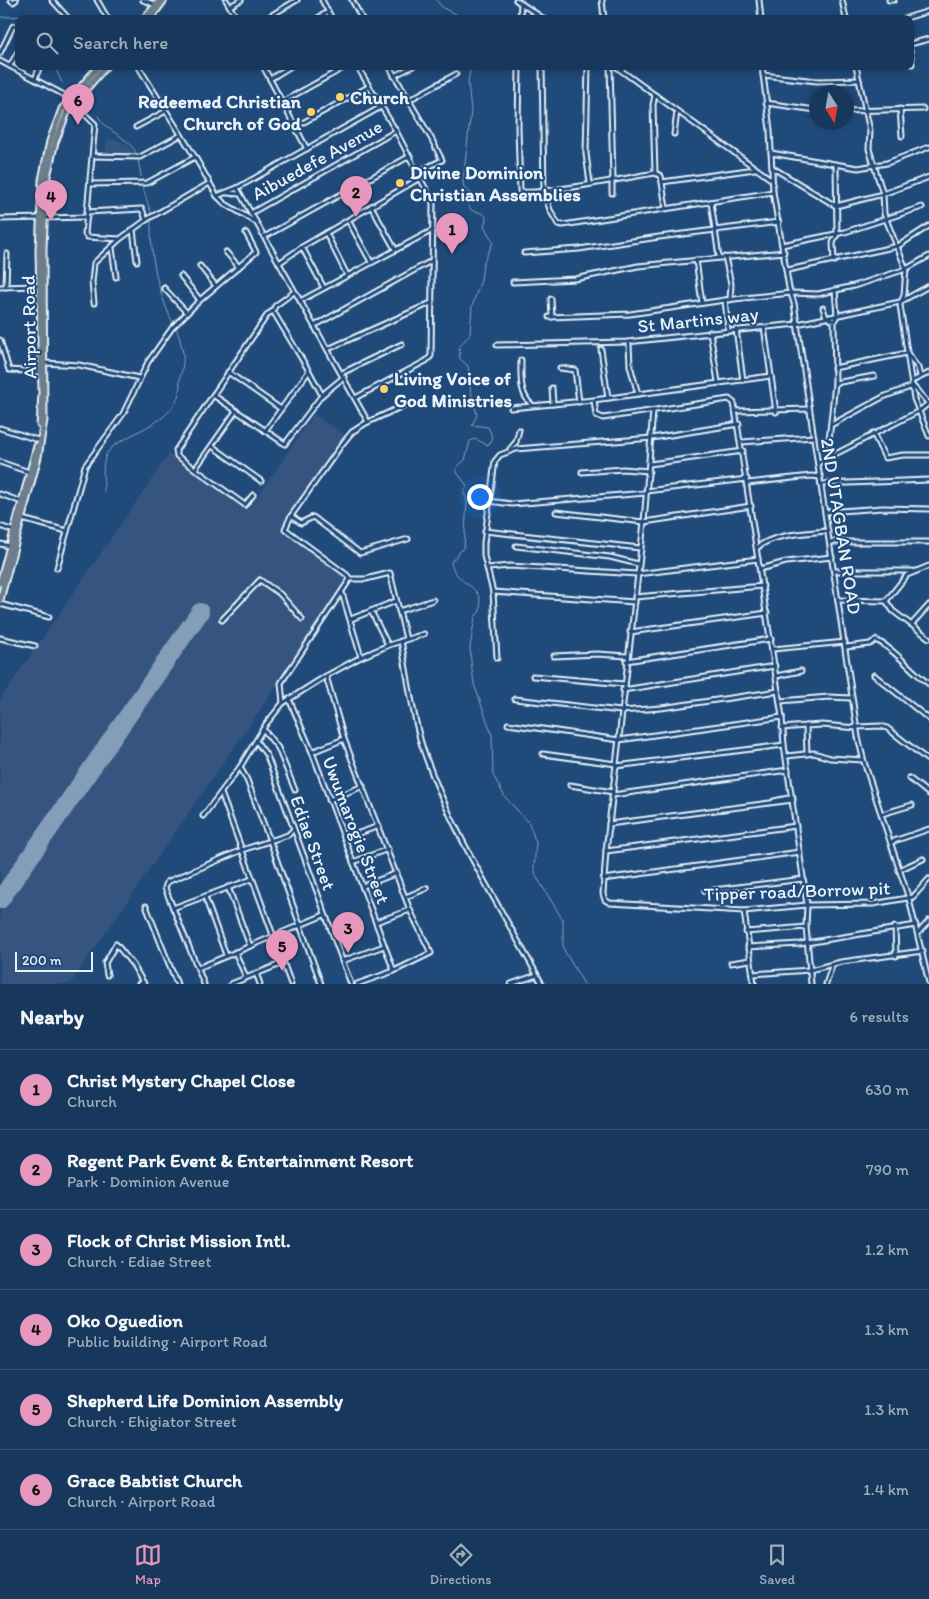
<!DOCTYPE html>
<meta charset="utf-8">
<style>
:root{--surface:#17385c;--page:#244365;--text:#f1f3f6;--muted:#9eacbb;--line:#365272;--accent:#e797bd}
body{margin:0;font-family:Itim,sans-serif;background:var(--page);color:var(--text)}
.compass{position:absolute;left:809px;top:85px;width:45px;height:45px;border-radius:50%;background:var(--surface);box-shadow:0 2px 8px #0003;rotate:169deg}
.scale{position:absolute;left:15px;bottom:12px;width:78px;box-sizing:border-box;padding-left:5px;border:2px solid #e8f1f8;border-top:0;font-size:14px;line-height:18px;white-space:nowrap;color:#e8f1f8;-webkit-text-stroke:4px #1f4a7a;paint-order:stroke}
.you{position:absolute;left:479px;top:496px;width:18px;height:18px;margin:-12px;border:4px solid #fff;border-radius:50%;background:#1a73e8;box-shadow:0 0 0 8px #1a73e833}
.badge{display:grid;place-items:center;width:32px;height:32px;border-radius:50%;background:var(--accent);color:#111;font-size:16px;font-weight:700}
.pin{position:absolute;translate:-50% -41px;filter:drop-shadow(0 1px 2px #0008)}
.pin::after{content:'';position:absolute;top:26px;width:18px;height:15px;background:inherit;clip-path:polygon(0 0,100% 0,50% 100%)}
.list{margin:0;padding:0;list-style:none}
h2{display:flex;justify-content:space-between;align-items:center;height:65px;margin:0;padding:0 20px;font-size:21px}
h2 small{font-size:16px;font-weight:400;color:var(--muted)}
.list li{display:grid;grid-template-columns:32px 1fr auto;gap:15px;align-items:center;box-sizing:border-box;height:80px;padding:0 20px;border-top:1px solid var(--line)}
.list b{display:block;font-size:19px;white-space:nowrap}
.list p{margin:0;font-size:16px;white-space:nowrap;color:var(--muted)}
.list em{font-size:16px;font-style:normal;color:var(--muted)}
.icon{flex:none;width:28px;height:28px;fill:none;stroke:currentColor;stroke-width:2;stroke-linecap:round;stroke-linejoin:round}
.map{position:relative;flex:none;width:929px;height:984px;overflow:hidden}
.search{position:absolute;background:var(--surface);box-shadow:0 2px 8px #0003;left:15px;right:15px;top:15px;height:55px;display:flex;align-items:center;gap:12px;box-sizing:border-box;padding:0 18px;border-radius:10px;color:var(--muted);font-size:19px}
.sheet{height:545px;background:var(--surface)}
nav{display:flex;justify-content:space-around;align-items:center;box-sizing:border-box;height:70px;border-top:1px solid var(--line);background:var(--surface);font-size:14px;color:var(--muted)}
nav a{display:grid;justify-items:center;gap:2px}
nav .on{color:var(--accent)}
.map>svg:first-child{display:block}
.built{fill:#355580}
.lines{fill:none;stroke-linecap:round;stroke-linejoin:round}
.stream{stroke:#83a8bf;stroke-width:1}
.runway{stroke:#849eb9;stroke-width:18}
.minor-casing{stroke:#e8f1f8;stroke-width:7}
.major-casing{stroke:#e8f1f8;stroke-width:9}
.minor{stroke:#1f4a7a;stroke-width:3}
.major{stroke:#6c7d8b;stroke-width:5}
.poi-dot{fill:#ffd166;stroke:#1f4a7a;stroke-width:2}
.labels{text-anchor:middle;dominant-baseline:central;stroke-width:4;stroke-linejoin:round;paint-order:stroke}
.poi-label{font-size:19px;font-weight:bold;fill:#e8f1f8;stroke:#1f4a7a;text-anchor:start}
.street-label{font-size:19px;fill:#e8f1f8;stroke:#1f4a7a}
</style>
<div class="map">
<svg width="929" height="984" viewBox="0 0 929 984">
<rect width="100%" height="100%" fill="#1f4a7a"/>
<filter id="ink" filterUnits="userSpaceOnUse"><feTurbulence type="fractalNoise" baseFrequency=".02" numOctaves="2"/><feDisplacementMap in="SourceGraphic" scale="10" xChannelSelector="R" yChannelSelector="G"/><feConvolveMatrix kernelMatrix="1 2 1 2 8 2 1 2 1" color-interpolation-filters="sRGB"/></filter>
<g filter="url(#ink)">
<g class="built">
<path d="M107,139L118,140L126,144L131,148L134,155L105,156Z"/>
<path d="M314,414L345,435L280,531L350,580L70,984H0V700L169,454L248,510Z"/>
</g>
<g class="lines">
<g class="stream">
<path d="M436,0L443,8L460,16V19"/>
<path d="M0,17L39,16L47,19"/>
<path d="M54,66L62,82"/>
<path d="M471,66L468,82L471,111L463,182L464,188L471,193L468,204L471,210C481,214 490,211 484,226L493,242L483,264L481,280L472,306L470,334L459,347L460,359L468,366L470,387L477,415L472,425L488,427L491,434L492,442L487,445L476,439L470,441L465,460L457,467L456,471L467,486L464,492L467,502L464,547L451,562C456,587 484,582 480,611L475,617L470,647L471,662L474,684L492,735L493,775L505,797L529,823L536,843L534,867L536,876L563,920V945L565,952L584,984"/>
<path d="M98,116C107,134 130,136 137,155"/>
<path d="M138,159L142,181"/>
<path d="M142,185L151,213"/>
<path d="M151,220C150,256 157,289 172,321"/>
<path d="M104,491C104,479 101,464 107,453C112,445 124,440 132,435C151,424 173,417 179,393C181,388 179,383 180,378C186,356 183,351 177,330"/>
</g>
<path class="runway" d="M0,900L200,612"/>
<defs>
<g id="minor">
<path d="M11,0L13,2L16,0"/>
<path d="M52,0L69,19"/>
<path d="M97,0L108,19"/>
<path d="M143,0L156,5"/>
<path d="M226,0L237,19"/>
<path d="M322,0L332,19"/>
<path d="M352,0L362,19"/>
<path d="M516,0L544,19"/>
<path d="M602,0L604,19"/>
<path d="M759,0L761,19"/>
<path d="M842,0L846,19"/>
<path d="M889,0H894"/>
<path d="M230,6L241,0"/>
<path d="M265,19L297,0"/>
<path d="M316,19L328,12"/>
<path d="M520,19L521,3"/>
<path d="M903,19L929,11"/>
<path d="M910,44L929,39"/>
<path d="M910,51L912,64"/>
<path d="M0,53L13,26H19"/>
<path d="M0,61L70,98"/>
<path d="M10,66L19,50"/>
<path d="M138,66L195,157L217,196L224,203L254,221"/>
<path d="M263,66L307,149"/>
<path d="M389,66L431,138L442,160L418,172"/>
<path d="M519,66L518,128L520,191C530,197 636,176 655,173L661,176L666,208"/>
<path d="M542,66L544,191L550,210L558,224L563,225L773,192"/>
<path d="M588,66L586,154L590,183"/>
<path d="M610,66L613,179"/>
<path d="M615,66L772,180"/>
<path d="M762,66L770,130L773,192L789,288L794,303L858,737L864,762L909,899L929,983"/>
<path d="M856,66L870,131L869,149L883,194L884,214L906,269L904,295L900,305L914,399L929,436"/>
<path d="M763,75L817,81L859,80"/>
<path d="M394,76L413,66"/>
<path d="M35,79L40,66"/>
<path d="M270,79L291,66"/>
<path d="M655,95L653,105L655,173"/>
<path d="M409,100L456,74"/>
<path d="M282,102L347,66"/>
<path d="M73,103L95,124L85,234L87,237L120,239L146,220L208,184"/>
<path d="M766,103L816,110"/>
<path d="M900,109L902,136"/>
<path d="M846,111L923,109"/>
<path d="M136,127L166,111"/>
<path d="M295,127L368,87"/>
<path d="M674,134L677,112"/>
<path d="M771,153L858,168L887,163L929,147"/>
<path d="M93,156L140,157L181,135"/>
<path d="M773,168L836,206L883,194L929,177"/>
<path d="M662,182L755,169"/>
<path d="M90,184L147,183L195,157"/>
<path d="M237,188L368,422"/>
<path d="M227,193L239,194"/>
<path d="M612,193V179"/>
<path d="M217,196L237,188L381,107"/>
<path d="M711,202L719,257"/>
<path d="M371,206L395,249"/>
<path d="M87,212L142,209L146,220"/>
<path d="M251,213L396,131"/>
<path d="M0,219L87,217"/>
<path d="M348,220L371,262"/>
<path d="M133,230L137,261"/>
<path d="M326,233L347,275"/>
<path d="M264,237L410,156"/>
<path d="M782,245L845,232L922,207"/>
<path d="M302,247L324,288"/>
<path d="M112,248L116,277"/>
<path d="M226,252L239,267"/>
<path d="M524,253L579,249L659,237L779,222"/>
<path d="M725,257L731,284L730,300"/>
<path d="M696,260L702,303"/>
<path d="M834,261L833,243L837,234L836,165"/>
<path d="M279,263L302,247L420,178"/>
<path d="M200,266L216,286"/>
<path d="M788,270L898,246L929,226"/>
<path d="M181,276L200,300"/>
<path d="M513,282L575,279L638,266L784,252"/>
<path d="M0,287L39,286"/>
<path d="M6,287L7,254"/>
<path d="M164,288L187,313"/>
<path d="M551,299L552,317"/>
<path d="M725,300L728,330"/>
<path d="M300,301L433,230"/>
<path d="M94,303L92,282L94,263L120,239"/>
<path d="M823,308L826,317L834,321"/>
<path d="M549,317L630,314L725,300L791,293L818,294L854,286L906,269L929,256"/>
<path d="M314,326L431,261"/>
<path d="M764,327L771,376"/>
<path d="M736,329L743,380"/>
<path d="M710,332L718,382"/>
<path d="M0,340L9,370L41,372"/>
<path d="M629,344L630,366L638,394"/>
<path d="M497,345L627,342L797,324L900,302L929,286"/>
<path d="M328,349L431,303"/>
<path d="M601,349L608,398"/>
<path d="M521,360C521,375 519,394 532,405"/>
<path d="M45,363L79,365L139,378"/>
<path d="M560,368L575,370L579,402"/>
<path d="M834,368L907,353L918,368L920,376"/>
<path d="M309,371L322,395"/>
<path d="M228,372L281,409"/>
<path d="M342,373L402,344"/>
<path d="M912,381L929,373"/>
<path d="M835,383L874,376"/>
<path d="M552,388L553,404"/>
<path d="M213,395L285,444L322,395L344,377"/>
<path d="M355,398L426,361L431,356L433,203L396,131L357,66"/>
<path d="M594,400L596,415L603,418L729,399L734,403L782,717L784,745L807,905L806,927L811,984"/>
<path d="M405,405L366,423L352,432L343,443L291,516L285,529L347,575L350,579H366L390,573L406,639"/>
<path d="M511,408L594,400L771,376L776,412"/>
<path d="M653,411L644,522L606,851L603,894L605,900L610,903L744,911L807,905L873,904L913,897L929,879"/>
<path d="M737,411L809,409"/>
<path d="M831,425L883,397L913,386L928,403"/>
<path d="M0,428L38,440"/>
<path d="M265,431L309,371L273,311"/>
<path d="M873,433L885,458L903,455H929"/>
<path d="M742,442L814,437"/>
<path d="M212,446L261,481"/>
<path d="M510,449L516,442L519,430"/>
<path d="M830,457L829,440L835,383L834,321L837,316L835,290"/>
<path d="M0,462L29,472"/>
<path d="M818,463L919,411L929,403"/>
<path d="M650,464L743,451"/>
<path d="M195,469L236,411"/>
<path d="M582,472L623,469L649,471"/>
<path d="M748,483L811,476L821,477"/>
<path d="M821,484L929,480"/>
<path d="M646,491L747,479"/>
<path d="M0,494L22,502"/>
<path d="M253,495L245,505L177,456L176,450L268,314L273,311L275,306L294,292"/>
<path d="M488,501L512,504L646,493"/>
<path d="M556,512L644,522L751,506"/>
<path d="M826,512L883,508L929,509"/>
<path d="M291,516L301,523L313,517L360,553L408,539"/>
<path d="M22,519L67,531"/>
<path d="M0,526L14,531"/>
<path d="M485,531L640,548"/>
<path d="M830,542H929"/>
<path d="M0,544L10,546"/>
<path d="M516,546L610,557L638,564"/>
<path d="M757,548C771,534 808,533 828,531"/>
<path d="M57,568L85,466L123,414L148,362L172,328L200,300L256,252L246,233"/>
<path d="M488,568L510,566L637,574L758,559"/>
<path d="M760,569L786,562L832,557"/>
<path d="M834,571H913"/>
<path d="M493,592L635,602"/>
<path d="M342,593L361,657"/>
<path d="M635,597L763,586"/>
<path d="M838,600L886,601L893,611L929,638"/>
<path d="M886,601L907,575L929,566"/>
<path d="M0,604L49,617"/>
<path d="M371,611L388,645"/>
<path d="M399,611L433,600"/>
<path d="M351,619L396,601"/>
<path d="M222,620L260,580L280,594L302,619"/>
<path d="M912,624L929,605"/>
<path d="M630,632L767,613"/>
<path d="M0,638L35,646"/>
<path d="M401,641C408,676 412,715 423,749C451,832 501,908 542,984"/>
<path d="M846,647L870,644L876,640C896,650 910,670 929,684"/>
<path d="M773,649L845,642"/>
<path d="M554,656L597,654L627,656"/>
<path d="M497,658L493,592L484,556V543L495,461L500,455L516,449L652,438L739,424"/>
<path d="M626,661L771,639"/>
<path d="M874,675L929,719"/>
<path d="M326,676L344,739L410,910L431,953L394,971L357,984"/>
<path d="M533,676L624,684"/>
<path d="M776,676L801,671"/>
<path d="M623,690L775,666"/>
<path d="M289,699L312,752L394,971"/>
<path d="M515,699L621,711L661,708L778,691"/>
<path d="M780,701L829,697L851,698"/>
<path d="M283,703L281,683L350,579"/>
<path d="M508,724L619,740L782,717"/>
<path d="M857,727L881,726L887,728L929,761"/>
<path d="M782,728L806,726"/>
<path d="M263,729L278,748L295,790"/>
<path d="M257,742L267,756L351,984"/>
<path d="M312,752L344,739"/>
<path d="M543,754L616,764"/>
<path d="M807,754L806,726L822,725L857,728"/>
<path d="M787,756L814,753L830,758L863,760"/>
<path d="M616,766L784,745"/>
<path d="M240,767L247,780L270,841L321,984"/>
<path d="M909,778L929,794"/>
<path d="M570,785L613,792"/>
<path d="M221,793L291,984"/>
<path d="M613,795L788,770"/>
<path d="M329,800L363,786"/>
<path d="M774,801L793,797"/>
<path d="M882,814L912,805"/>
<path d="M203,816L240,767L266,724L283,703L326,676L361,657L389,645L424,634"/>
<path d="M609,824L793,800"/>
<path d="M345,838L379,826"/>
<path d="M891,842L929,829"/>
<path d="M606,851L796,826"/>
<path d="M353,862L388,849"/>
<path d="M899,870L923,859"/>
<path d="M603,879L800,852"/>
<path d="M363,886L397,873"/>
<path d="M228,887L250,946"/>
<path d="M705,891L803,879"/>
<path d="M205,897L226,955"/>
<path d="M406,897L427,888"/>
<path d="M146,906L177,984"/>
<path d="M173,908L252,879"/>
<path d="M744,911L754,984"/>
<path d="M376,922L410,910"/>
<path d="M895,927L896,956"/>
<path d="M746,932L806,927"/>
<path d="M918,933L929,921"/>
<path d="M748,947L800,944L916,925"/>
<path d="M235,952L246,977"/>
<path d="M342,961L384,946"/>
<path d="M731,963L750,960"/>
<path d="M198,968L324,915"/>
<path d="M256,973L260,984"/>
<path d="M753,974L810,970L841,962L923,951"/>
<path d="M107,975L105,963L116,944L133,965L144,984"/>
<path d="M139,984L143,982"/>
<path d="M204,984L165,888L167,882L242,850L288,835L293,830"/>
<path d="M231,984L283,963"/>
<path d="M511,984L537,975"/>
<path d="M826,984L832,966"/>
</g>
<g id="major">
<path d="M144,19L160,0"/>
<path d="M150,19L164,0"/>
<path d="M40,425L42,393L39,250L42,180L50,141L62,109L99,66"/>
<path d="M0,583L37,446"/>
<path d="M0,600L38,457L44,420L43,248L46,181L55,142L68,110L106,66"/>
</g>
</defs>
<use href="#minor" class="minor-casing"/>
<use href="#major" class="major-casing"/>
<use href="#minor" class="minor"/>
<use href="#major" class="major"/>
</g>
</g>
<g class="poi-dot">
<circle cx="340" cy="97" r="5"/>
<circle cx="311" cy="112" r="5"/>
<circle cx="400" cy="183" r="5"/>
<circle cx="384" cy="389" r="5"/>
</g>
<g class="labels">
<g class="poi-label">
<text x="350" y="97">Church</text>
<text x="301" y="101" text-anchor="end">Redeemed Christian<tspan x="301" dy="22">Church of God</tspan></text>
<text x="410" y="172">Divine Dominion<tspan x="410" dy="22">Christian Assemblies</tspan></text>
<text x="394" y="378">Living Voice of<tspan x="394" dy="22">God Ministries</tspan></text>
</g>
<g class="street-label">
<text transform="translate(317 160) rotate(-29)">Aibuedefe Avenue</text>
<text transform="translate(698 320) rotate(-6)">St Martins way</text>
<text transform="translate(29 327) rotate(-91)">Airport Road</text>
<text transform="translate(841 526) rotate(81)">2ND UTAGBAN ROAD</text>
<text transform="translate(356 830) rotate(69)">Uwumarogie Street</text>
<text transform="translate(313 843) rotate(70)">Ediae Street</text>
<text transform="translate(797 891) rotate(-2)">Tipper road/Borrow pit</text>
</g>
</g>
</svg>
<svg class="compass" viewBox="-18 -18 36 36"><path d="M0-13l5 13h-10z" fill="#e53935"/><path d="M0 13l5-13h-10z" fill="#9eacbb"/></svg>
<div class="scale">200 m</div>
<div class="you"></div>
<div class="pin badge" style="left:452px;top:254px">1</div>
<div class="pin badge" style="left:356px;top:217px">2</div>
<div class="pin badge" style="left:348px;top:953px">3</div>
<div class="pin badge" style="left:51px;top:221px">4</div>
<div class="pin badge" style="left:282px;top:971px">5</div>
<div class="pin badge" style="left:78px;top:125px">6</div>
<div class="search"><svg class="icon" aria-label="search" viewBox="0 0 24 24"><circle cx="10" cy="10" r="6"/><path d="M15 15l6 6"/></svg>Search here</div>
</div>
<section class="sheet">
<h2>Nearby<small>6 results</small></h2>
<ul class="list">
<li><span class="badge">1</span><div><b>Christ Mystery Chapel Close</b><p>Church</p></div><em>630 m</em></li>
<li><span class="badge">2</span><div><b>Regent Park Event &amp; Entertainment Resort</b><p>Park · Dominion Avenue</p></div><em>790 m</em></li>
<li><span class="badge">3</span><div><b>Flock of Christ Mission Intl.</b><p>Church · Ediae Street</p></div><em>1.2 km</em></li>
<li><span class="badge">4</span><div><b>Oko Oguedion</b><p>Public building · Airport Road</p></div><em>1.3 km</em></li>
<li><span class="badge">5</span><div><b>Shepherd Life Dominion Assembly</b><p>Church · Ehigiator Street</p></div><em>1.3 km</em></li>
<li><span class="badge">6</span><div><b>Grace Babtist Church</b><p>Church · Airport Road</p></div><em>1.4 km</em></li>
</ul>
</section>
<nav>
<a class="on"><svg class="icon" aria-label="map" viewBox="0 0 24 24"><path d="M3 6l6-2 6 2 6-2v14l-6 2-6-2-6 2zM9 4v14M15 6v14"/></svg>Map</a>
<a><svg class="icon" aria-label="directions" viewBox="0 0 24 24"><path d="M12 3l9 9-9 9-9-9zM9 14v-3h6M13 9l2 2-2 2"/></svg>Directions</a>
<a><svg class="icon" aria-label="saved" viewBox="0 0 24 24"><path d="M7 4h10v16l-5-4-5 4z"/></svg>Saved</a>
</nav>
